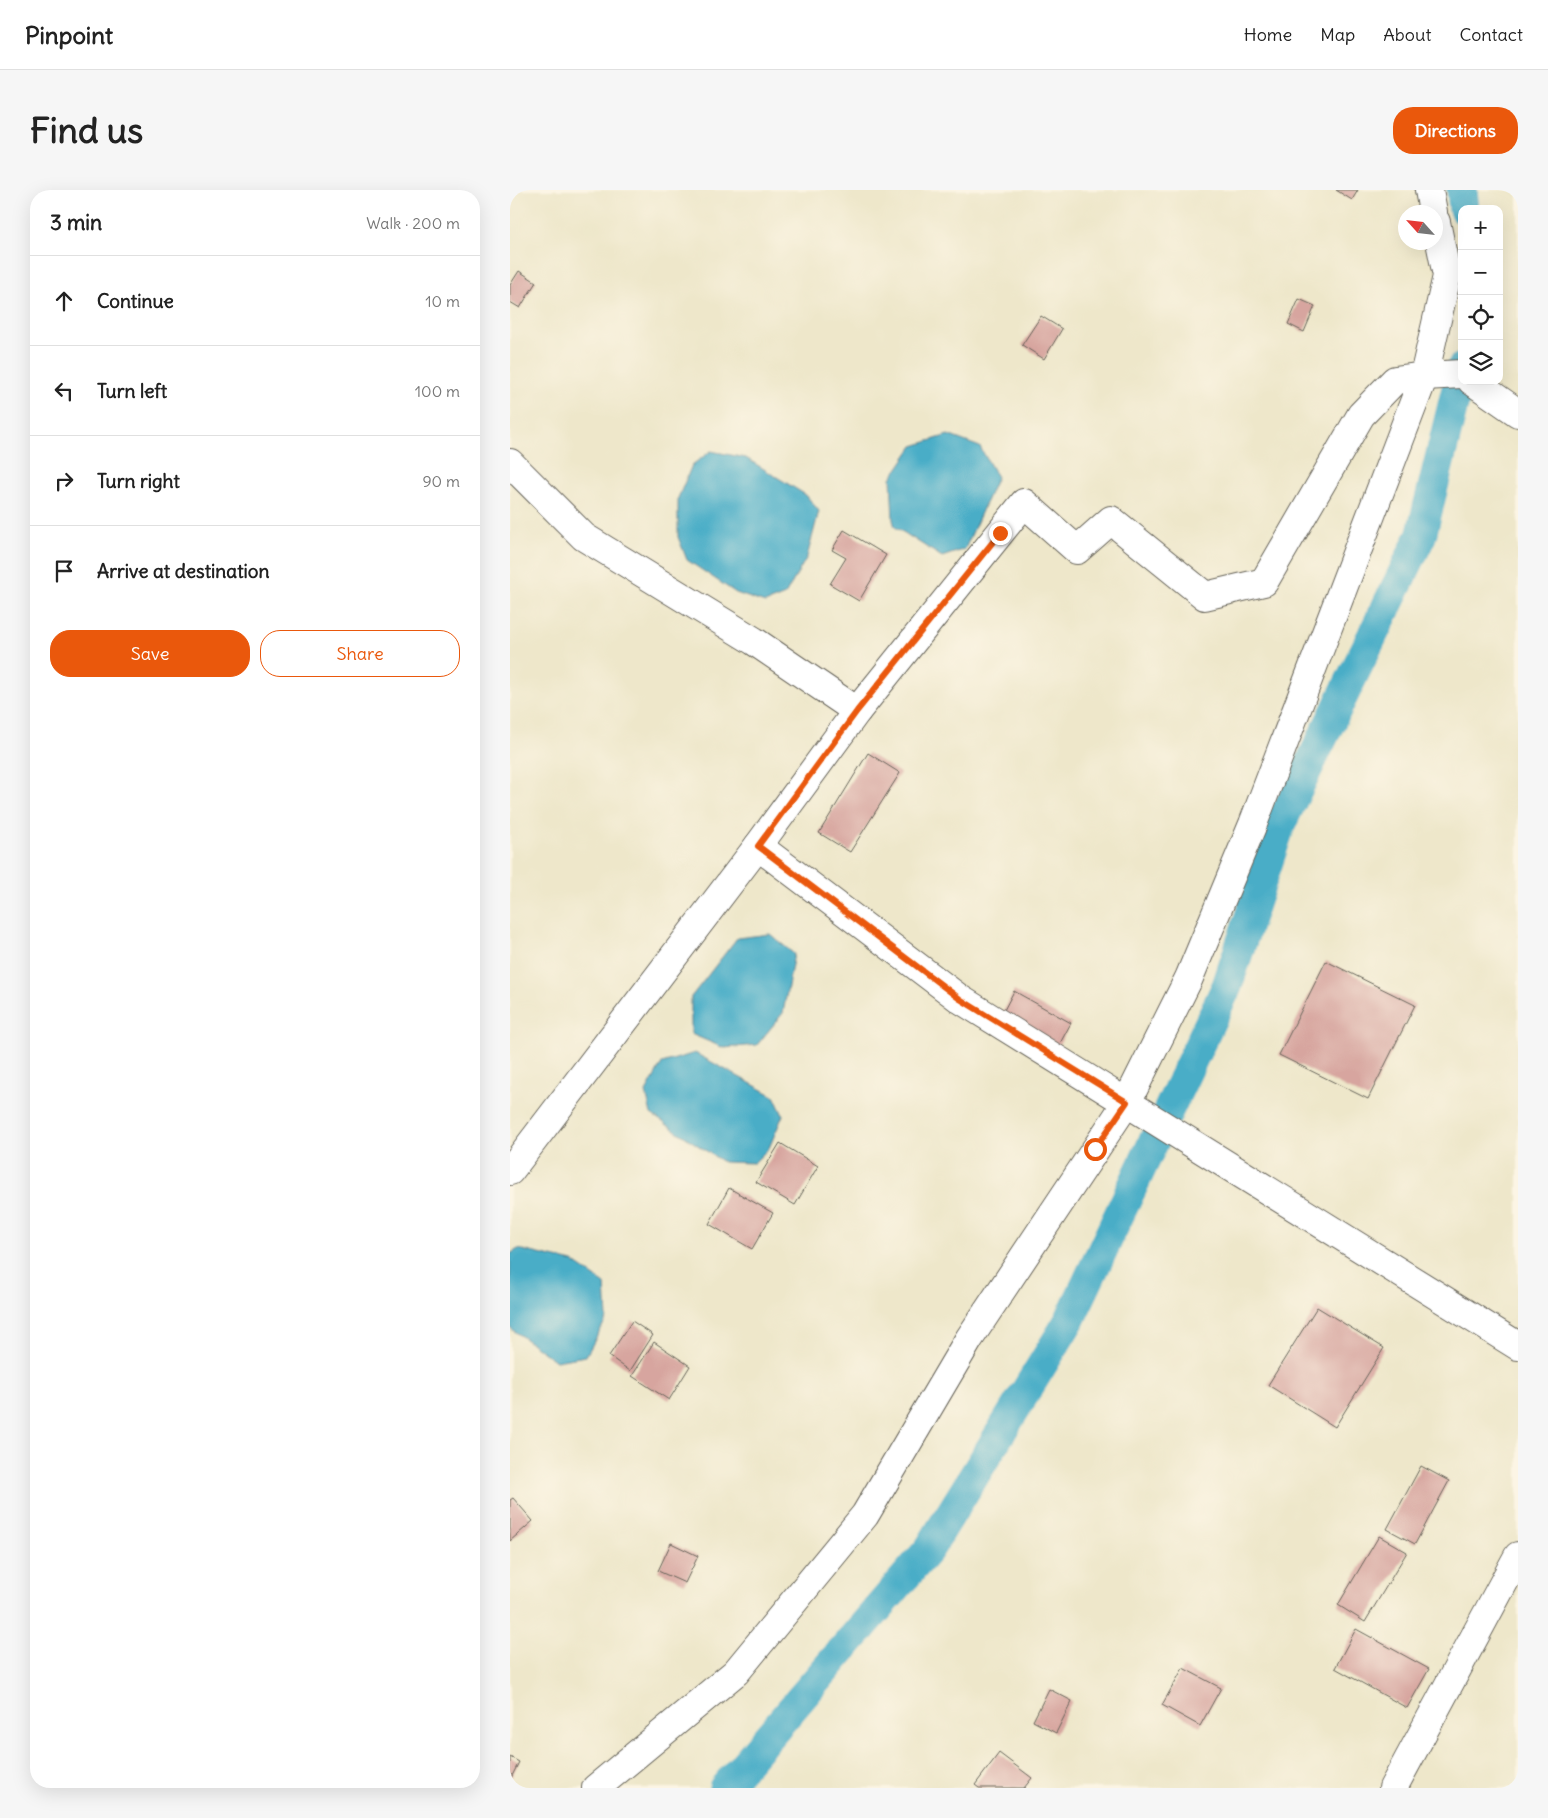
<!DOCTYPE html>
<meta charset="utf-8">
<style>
:root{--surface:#fff;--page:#f6f6f6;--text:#222;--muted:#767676;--line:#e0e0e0;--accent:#ea580c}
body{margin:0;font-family:Delius,sans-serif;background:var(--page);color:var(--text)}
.controls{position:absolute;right:15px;top:15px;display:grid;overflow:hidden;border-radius:10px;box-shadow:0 5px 20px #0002}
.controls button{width:45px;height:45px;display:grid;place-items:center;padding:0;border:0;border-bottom:1px solid var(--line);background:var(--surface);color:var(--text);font:25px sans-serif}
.compass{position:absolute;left:888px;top:15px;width:45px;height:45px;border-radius:50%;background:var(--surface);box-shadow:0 5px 20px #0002;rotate:297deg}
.stop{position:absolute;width:15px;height:15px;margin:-11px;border:4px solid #ea580c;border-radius:50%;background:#fff}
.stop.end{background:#ea580c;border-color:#fff;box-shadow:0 1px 5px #0008}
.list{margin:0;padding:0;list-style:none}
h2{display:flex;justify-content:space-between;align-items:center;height:65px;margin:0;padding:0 20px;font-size:21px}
h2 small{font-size:16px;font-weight:400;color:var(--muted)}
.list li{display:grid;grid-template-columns:32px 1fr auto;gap:15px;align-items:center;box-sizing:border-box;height:90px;padding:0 20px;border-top:1px solid var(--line)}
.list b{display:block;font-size:19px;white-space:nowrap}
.list em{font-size:16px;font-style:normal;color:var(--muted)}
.actions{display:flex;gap:10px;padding:15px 20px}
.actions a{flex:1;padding:11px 0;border:1px solid var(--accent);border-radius:20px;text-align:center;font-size:18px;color:var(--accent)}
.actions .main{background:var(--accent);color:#fff}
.icon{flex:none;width:28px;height:28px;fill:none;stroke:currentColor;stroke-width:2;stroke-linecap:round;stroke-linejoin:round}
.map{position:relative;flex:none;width:1008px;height:1598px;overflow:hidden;border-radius:20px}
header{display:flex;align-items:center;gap:30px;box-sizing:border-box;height:70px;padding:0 25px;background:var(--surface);border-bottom:1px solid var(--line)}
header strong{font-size:24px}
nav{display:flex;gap:28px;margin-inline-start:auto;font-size:18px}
.intro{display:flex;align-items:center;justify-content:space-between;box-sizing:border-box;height:120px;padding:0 30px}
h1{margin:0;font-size:35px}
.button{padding:12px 22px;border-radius:20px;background:var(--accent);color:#fff;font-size:18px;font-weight:700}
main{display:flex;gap:30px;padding:0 30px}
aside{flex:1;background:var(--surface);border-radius:20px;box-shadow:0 5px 20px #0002}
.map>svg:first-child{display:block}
.water{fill:#48adc7;stroke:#326472}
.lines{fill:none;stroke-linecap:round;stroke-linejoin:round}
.canal{stroke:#48adc7;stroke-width:31}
.building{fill:#d7a59f}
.street-casing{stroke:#666359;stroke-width:30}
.street{stroke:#fff;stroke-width:28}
.route{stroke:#ea580c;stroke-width:6}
</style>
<header>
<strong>Pinpoint</strong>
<nav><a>Home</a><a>Map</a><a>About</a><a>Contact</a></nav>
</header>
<div class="intro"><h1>Find us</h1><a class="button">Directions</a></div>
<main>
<aside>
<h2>3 min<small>Walk · 200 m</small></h2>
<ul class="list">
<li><svg class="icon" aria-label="ahead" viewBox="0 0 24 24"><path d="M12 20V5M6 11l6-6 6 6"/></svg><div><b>Continue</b></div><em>10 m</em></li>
<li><svg class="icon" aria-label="left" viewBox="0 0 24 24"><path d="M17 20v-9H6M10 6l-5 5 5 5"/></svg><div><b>Turn left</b></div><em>100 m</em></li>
<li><svg class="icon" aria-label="right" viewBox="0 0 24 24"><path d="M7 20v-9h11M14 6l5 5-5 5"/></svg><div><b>Turn right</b></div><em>90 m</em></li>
<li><svg class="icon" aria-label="arrive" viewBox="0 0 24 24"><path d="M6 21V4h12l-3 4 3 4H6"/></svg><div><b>Arrive at destination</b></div></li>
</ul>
<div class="actions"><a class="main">Save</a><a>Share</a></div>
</aside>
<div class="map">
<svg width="1008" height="1598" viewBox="0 0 1008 1598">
<rect width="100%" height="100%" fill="#fcf5e5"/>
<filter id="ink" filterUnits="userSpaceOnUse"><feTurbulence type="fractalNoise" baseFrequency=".02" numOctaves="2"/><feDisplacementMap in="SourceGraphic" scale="10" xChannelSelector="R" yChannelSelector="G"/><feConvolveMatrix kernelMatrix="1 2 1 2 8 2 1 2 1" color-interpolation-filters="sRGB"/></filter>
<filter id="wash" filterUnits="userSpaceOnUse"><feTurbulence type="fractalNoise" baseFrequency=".0096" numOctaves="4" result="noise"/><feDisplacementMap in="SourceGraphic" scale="20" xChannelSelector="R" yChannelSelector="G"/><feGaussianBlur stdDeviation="1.12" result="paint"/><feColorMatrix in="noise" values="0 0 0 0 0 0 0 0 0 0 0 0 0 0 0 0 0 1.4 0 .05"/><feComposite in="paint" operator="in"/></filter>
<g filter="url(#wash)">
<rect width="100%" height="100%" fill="#eee7ca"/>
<g class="water">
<path d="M438,245L470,257L487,287L455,359L432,367L385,337L383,330L381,288L403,256Z"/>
<path d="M201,261L236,268L296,305L309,321L297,367L275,405L255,413L226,403L177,370L168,347V308L182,275Z"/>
<path d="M260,744L284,764L273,823L247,855L214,858L181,844V807L227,748Z"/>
<path d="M185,863L264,906L273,925L259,958L244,973L213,972L141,924L136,902L152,873Z"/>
<path d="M8,1059L63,1072L95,1094L97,1128L76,1166L46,1171L0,1138V1064Z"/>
</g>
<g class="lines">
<g class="canal">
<path d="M952,0L954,19"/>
<path d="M214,1598L419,1359L559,1131L717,796L770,635L911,346L952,178"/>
</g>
</g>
<g id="blocks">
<g class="building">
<path d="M826,0H848L842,10Z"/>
<path d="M9,81L26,92L10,118L0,112V95Z"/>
<path d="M789,109L805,116L794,142L778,134Z"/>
<path d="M531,126L552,139L534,169L512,155Z"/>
<path d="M334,340L376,365L349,411L320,394L336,368L322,360Z"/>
<path d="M358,563L390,583L340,662L309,643Z"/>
<path d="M816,771L905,815L858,909L769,865Z"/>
<path d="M504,801L561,833L548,857L491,826Z"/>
<path d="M270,953L308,976L285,1015L246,992Z"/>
<path d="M219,998L263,1023L242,1059L199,1034Z"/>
<path d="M807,1117L874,1158L825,1237L758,1195Z"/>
<path d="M122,1131L143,1145L120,1181L99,1166Z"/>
<path d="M144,1152L180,1176L159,1210L122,1186Z"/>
<path d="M911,1276L939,1291L905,1354L877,1339Z"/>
<path d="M3,1308L23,1331L0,1351V1310Z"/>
<path d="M869,1346L897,1362L855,1432L828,1415Z"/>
<path d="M161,1353L188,1366L175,1393L148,1381Z"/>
<path d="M846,1439L919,1479L897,1518L825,1478Z"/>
<path d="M673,1478L711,1498L690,1536L652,1515Z"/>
<path d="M539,1499L562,1511L546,1543L523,1531Z"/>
<path d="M489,1563L522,1588L514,1598H469L465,1595Z"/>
<path d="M0,1567L9,1572L0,1590Z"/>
</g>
</g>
</g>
<g filter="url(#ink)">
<use href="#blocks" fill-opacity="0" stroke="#666359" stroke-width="1"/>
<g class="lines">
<defs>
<g id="street">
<path d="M919,0L923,22"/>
<path d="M962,191L1008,223"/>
<path d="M0,273L74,347L244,451L347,521"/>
<path d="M248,656L450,809L1008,1156"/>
<path d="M0,981L248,656L347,521L514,313L567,360L601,330L695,406L754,392L851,225L885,190L914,186L952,184"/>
<path d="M86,1598L226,1482L355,1325L459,1149L617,912L679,788L743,634L914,186L937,86L926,32"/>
<path d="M883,1598L1008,1366"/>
</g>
</defs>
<use href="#street" class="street-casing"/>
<use href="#street" class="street"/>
</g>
</g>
<g class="lines" filter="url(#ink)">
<path class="route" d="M490,343L347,521L248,656L450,809L617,912L585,959"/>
</g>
</svg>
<div class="controls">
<button>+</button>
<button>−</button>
<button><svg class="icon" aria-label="locate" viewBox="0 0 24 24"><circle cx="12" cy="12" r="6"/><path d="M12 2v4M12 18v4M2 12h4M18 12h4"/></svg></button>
<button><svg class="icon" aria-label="layers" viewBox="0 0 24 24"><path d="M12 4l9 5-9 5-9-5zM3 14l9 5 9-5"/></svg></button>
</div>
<svg class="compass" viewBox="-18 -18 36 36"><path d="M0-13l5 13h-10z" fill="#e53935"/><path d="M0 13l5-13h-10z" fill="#767676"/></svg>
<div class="stop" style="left:585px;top:959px"></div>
<div class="stop end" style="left:490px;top:343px"></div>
</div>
</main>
